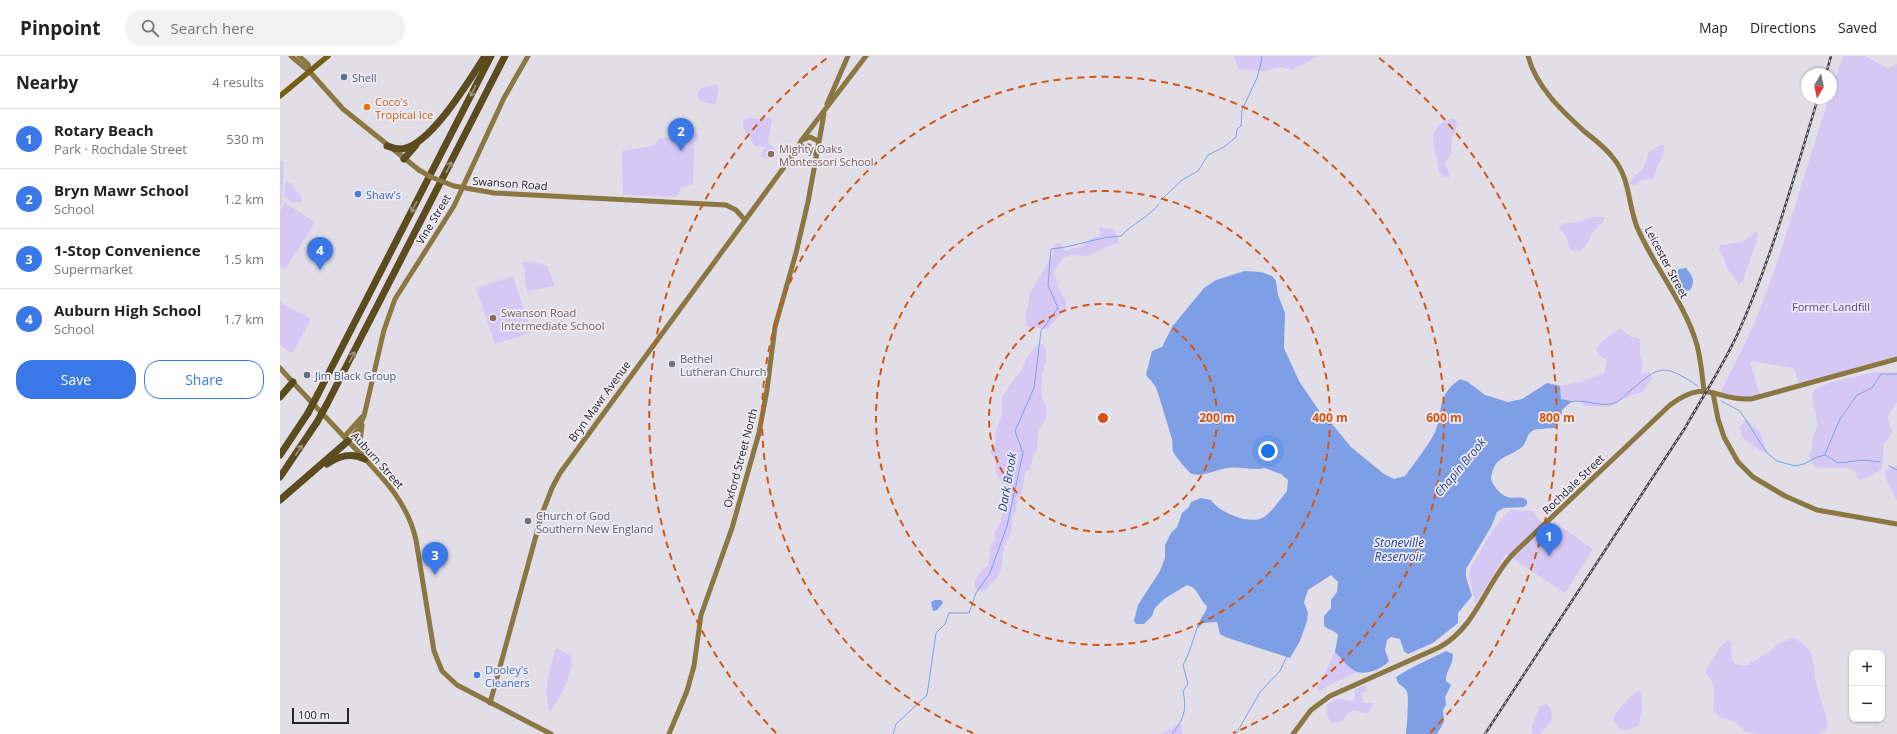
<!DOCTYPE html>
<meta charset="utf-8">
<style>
:root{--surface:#fff;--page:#f2f2f2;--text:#222;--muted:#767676;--line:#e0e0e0;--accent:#3b78e7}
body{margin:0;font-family:"Open Sans",sans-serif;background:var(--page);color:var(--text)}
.controls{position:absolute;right:12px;bottom:12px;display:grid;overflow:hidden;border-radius:8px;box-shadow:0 1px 3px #0004}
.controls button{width:36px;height:36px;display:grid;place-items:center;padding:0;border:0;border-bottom:1px solid var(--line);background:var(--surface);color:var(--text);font:20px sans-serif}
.compass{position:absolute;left:1521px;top:12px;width:36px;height:36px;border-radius:50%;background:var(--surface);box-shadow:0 1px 3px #0004;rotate:189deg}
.scale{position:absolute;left:12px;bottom:10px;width:57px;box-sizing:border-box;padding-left:4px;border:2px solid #242326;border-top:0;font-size:11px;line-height:14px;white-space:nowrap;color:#242326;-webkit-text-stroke:3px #eeebf5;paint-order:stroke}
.you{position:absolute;left:988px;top:395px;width:14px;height:14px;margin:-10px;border:3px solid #fff;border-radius:50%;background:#1a73e8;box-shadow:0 0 0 6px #1a73e833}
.badge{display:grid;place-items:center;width:26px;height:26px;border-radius:50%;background:var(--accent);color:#fff;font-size:13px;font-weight:700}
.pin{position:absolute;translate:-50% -33px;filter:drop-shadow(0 1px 2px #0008)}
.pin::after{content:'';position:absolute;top:21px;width:14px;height:12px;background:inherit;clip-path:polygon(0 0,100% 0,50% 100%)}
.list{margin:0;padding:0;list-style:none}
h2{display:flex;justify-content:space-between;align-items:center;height:52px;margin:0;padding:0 16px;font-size:17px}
h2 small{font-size:13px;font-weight:400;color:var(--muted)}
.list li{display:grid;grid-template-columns:26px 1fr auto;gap:12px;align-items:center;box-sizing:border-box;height:60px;padding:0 16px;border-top:1px solid var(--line)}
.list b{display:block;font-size:15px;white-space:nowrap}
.list p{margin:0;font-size:13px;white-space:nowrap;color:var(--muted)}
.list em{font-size:13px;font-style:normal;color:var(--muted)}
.actions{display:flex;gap:8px;padding:12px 16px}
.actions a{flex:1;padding:9px 0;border:1px solid var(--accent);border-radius:16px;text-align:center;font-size:14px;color:var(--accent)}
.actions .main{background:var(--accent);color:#fff}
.icon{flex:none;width:22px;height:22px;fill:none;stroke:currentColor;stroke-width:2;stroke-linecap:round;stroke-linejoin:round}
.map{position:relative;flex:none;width:1617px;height:678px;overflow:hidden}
header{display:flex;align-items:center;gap:24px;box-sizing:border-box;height:56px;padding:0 20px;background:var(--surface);border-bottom:1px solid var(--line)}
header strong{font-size:19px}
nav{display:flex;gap:22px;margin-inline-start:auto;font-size:14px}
.search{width:280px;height:36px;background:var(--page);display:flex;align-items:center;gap:10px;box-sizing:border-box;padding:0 14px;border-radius:22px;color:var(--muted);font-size:15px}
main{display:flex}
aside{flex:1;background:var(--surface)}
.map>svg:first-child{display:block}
.green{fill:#d6c8f5}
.water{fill:#7e9fe6}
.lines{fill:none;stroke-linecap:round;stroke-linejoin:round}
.stream{stroke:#7e9fe6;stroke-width:1}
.secondary{stroke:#8a7742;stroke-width:5}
.primary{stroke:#755e11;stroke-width:5.5}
.highway{stroke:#5b4c1e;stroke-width:7}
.rail-casing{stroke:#424145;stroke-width:2.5}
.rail{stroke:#eeebf5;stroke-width:1;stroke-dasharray:3;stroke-linecap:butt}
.secondary-bridge{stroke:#8a7742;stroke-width:5}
.highway-bridge{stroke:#5b4c1e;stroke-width:7}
.oneway{stroke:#9d947f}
.ring{fill:none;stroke:#d4540f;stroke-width:2;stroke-dasharray:7 5}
.service-dot{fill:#5c6f8a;stroke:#eeebf5;stroke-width:1.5}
.food-dot{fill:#e8710a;stroke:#eeebf5;stroke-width:1.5}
.education-dot{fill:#8d6e63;stroke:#eeebf5;stroke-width:1.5}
.shop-dot{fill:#3f7fe0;stroke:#eeebf5;stroke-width:1.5}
.worship-dot{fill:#6b7280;stroke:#eeebf5;stroke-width:1.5}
.labels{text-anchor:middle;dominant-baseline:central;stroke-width:3.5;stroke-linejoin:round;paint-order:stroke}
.service-label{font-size:11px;fill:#4e5e75;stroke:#eeebf5;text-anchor:start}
.food-label{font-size:11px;fill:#c56008;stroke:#eeebf5;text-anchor:start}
.education-label{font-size:11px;fill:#785e54;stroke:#eeebf5;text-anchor:start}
.street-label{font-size:11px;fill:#242326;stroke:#eeebf5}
.shop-label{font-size:11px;fill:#366cbe;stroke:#eeebf5;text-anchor:start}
.park-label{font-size:11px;fill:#603c95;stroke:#eeebf5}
.worship-label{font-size:11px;fill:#5b616d;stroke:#eeebf5;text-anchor:start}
.water-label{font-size:12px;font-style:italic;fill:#224194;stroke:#eeebf5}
.centre{fill:#d4540f;stroke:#eeebf5;stroke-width:2}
.ring-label{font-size:12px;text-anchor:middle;font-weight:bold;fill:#d4540f;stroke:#eeebf5;stroke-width:3.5;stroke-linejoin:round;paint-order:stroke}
</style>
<header>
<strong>Pinpoint</strong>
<div class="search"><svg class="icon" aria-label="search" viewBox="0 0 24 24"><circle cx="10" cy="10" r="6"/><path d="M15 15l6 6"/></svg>Search here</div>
<nav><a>Map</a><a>Directions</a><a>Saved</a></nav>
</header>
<main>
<aside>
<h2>Nearby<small>4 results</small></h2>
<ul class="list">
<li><span class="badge">1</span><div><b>Rotary Beach</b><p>Park · Rochdale Street</p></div><em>530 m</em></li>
<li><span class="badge">2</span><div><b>Bryn Mawr School</b><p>School</p></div><em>1.2 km</em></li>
<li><span class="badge">3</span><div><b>1-Stop Convenience</b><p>Supermarket</p></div><em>1.5 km</em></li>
<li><span class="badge">4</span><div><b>Auburn High School</b><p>School</p></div><em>1.7 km</em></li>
</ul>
<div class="actions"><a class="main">Save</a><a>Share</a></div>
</aside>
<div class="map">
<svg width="1617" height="678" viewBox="0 0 1617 678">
<rect width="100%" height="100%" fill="#e1dee8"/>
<g class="green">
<path d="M954,0H1038L1011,14L1001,11L983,15L958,13Z"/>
<path d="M1563,0H1585L1608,13L1617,8V300L1519,329L1514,312L1470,305L1480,340L1471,342L1440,337C1456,305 1473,274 1485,240C1509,175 1527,108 1549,42H1551V35Z"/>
<path d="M437,28L439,33L436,48L426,47L418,43L417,38L421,32Z"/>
<path d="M470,61L480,64L488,61L492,62L488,87L495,92L489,103L480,100L487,88L484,91L475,90L463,72V65Z"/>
<path d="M1171,63L1176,64L1178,69L1172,81L1171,98L1165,108L1170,117L1169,122L1163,121L1158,115C1158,94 1141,73 1171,63Z"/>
<path d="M403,77L419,78L417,86H414L413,128L401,132L397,141L343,139L342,95L372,90L380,83Z"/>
<path d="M1380,89H1384L1383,101L1378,108L1374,122L1362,124L1354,129L1349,128L1352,122L1363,113L1369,96Z"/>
<path d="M0,105L4,106L2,148H0Z"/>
<path d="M5,126L11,127L22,142L21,146L12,147L4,140Z"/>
<path d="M5,147L35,166L5,214L0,211V155Z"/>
<path d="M1312,161H1324V165L1312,177L1307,188L1299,196C1285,195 1290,186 1285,179C1282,175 1280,175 1279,171L1285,167L1299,166Z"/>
<path d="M821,171L835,174L839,186L807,200L791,199L782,203L774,216L779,234L786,244V252L768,273L748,271C741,262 750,249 749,239L773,198L774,188L780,187L785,195L803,190L810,183L820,180L821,178L819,173Z"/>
<path d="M1475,176H1478L1476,188L1463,224L1459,229L1446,210L1444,202L1439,194L1440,189L1463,186Z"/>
<path d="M243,206H254L267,210L275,230L247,235Z"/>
<path d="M233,220L252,276L215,288L196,232Z"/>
<path d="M0,246L29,262L30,265L13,296H9L0,289Z"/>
<path d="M1339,273L1342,274L1351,281H1356L1360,284V297L1363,309L1361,316L1364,318L1370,316L1372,322L1365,333L1360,337L1347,341L1328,351L1305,350L1299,346L1281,343L1280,330L1301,326L1324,317L1327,305L1319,299L1316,293L1320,287Z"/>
<path d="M758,288H763L766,293V305L762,319L761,339L767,352L766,362L758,375L757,394L753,400L750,414L745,416L742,437L737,444L736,455L732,463L731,477L724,490L721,513L717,522L706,534L698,535L695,532V525L699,517L708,510L711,489L715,484V476L720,467L725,448L724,432L716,416L715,403L710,396L716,387L715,376L722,358V341L734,323L742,314L747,301Z"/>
<path d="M1595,316L1604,317L1617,316V346L1608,360L1612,377L1604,388L1602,413L1586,422L1578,424L1576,416L1569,412H1538L1531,406L1529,400C1533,394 1531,389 1533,382C1534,377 1537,373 1537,367C1537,359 1529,341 1534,334L1552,326Z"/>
<path d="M1466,363L1481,378L1487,397L1480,395L1467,385L1462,381L1460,371Z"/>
<path d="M1617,409V445L1606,423L1605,415Z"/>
<path d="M1230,454L1252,455L1267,472L1274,466L1313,493L1285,537L1226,498L1195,548L1189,518L1191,511L1214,472Z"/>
<path d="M1513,582C1539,593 1531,608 1537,631C1540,644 1545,655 1548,667L1547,673L1540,678H1479L1466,676L1455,666L1440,661L1433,655C1434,637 1438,630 1425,616L1441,590L1448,584L1451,586L1452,603L1454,607L1460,609H1467L1489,596L1498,588Z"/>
<path d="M276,592L291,600C296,613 278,646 270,656C262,635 270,614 276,592Z"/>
<path d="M1055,596L1077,616L1040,634L1037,632Z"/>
<path d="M1082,630L1087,631V635L1081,638L1084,647H1092L1093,650L1087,658L1074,654C1064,657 1064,670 1051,666L1047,660L1046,649L1058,643L1072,645L1075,642V634Z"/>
<path d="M1358,635H1361L1362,655L1359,670L1346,674L1339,672L1333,663C1339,651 1348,642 1358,635Z"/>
<path d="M1267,648L1271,653L1272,665L1260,678H1252V670L1260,650Z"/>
<path d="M899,668L902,669V678H880Z"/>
</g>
<g class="water">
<path d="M1406,212C1412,219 1416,225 1410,234L1401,236L1398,233L1395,219L1399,213Z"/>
<path d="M965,215L981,216L992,220L996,225L998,239L1005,257L1004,292L1019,325L1044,362L1052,368L1071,391L1104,418L1114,423L1125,420C1135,406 1147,392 1155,376C1164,353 1156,340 1180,323L1188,326L1205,339L1228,346L1242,343L1267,327L1280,330L1281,343L1292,345L1282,354L1281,362L1275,372C1272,372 1256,373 1254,374C1246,377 1247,387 1242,391C1227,403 1214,399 1211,423C1212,428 1220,438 1225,440C1232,444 1240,439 1247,444V448L1244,451L1224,452L1217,456L1211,471L1186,513V521L1192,540L1178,557V567L1153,587L1128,598L1124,595L1120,583L1111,581L1107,584L1105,594L1109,605C1102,613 1087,619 1077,616C1068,612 1061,602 1055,596L1058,579C1054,574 1049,574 1044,570V560L1051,552V544L1057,536L1058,526L1051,519L1028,534L1024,546L1028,557L1027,565L1020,585L1010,602L945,581L940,578L937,566L923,567L918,572C919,561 926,559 927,550C919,544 919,532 907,529L884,543L875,552L872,560L864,568H856L854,565L858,549L880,515L885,502V489L891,477L897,471L902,457L909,451L911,446L921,442L931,444C938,456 970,470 984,461C993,455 1000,443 1007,435L1008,424L1001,418L984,412C976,415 959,410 948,412C936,413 925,421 912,418C909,417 894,399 893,395C892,392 893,387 892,383C887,367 882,350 877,334C875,328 869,323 866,319L872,295L882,291L892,271L924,232L936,224Z"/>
<path d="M655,544H661L663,547L657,554L653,555L651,546Z"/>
<path d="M1166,595L1173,598C1173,611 1165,615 1166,625L1171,629L1165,641L1166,649L1163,654L1164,666L1157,678H1126C1127,671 1129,641 1127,636C1125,631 1121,630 1118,627L1116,621L1131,612Z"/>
</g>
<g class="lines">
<g class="stream">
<path d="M883,142L902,124L918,115L928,99L944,91L956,81L957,73L961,70L962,54L977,22L982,3L981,0"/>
<path d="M1441,345L1460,355L1487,397L1497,405L1515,410L1524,408L1537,401L1545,399L1558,407L1584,404L1600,406"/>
<path d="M1290,346C1304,342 1320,352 1335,347C1340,345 1346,338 1350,335C1381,308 1384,308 1418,330"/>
<path d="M1545,398L1560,363L1577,339L1592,332L1601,318H1617"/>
<path d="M1609,410L1617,414"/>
<path d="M613,678L616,668L647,639L656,577L665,568L669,557H689L696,537L710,517L727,470L743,397L735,375L754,332L761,275L778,252L768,229L771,193C795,191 817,181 841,180C853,167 869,161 879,148"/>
<path d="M892,678C904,663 907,654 903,635L908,628L903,609C910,597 913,583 918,569"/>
<path d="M956,678L980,636L1000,615L1007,600"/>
</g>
<g class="secondary">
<path d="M11,0L30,16L63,53L139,114"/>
<path d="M19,0L28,8L30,16"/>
<path d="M1248,0C1256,31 1282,55 1305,76C1315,84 1326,92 1334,103C1350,123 1348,148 1357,171C1374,211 1405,247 1417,289C1421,304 1422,320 1424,334"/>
<path d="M547,48L568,0"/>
<path d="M522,84L530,81L538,85"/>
<path d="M518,92L529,90L535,97"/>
<path d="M174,130L214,137L446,149L456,154L464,163"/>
<path d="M0,312C22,337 45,360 67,384C95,414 127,442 136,484L154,595L162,615L177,629L271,678"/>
<path d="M1433,337L1438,363L1444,381L1458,406L1473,421L1505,440L1537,454L1617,468"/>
<path d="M82,369L80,387L84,400"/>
<path d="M64,381L82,361"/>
<path d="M68,385L77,375L84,360L104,274L115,243L174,150L224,42L248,0"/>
<path d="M210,647L262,458L272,432L280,417L518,92L521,85L586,0"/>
<path d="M389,678L407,635L414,610L421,559L452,472L479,377L487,334L495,271L516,197L528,146L544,58"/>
<path d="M1013,678L1031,654L1050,640L1160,591C1197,570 1205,528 1233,498L1390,349C1428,321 1434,345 1471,343L1617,303"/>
</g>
<path class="primary" d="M0,40L48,0"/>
<g class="highway">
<path d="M107,90C112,92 117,93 122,93C151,89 190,23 205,0"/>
<path d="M124,103L136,89"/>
<path d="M38,338L211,0"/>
<path d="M0,341L13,326"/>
<path d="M47,348L225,0"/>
<path d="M0,399L28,357"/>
<path d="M47,408C59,400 71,396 85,403"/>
<path d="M0,421L37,366"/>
<path d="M0,444L68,385"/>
</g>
<defs>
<g id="rail">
<path d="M1546,18L1551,0"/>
<path d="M1205,678L1405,372C1423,340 1443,310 1458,277C1492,202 1514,121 1538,42"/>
</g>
</defs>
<use href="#rail" class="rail-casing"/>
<use href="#rail" class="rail"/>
<path class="secondary-bridge" d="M139,114L151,121L174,130"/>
<g class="highway-bridge">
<path d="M28,357L38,338"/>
<path d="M37,366L47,348"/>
</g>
</g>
<defs><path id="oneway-shaft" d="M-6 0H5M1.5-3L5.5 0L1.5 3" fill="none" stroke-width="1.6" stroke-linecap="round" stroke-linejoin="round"/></defs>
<g class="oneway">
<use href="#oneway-shaft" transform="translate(193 35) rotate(117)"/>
<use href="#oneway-shaft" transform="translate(169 111) rotate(-63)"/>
<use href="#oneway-shaft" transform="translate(134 151) rotate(117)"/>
<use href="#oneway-shaft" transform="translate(72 301) rotate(-63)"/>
<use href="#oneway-shaft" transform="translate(19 394) rotate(-57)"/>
</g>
<g class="ring">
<circle cx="823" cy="362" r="114"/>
<circle cx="823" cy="362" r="227"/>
<path d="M693 677A341 341 0 1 1 953 677"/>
<path d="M496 677A454 454 0 0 1 547 2M1099 2A454 454 0 0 1 1150 677"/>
</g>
<g class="service-dot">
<circle cx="64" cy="21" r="4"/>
<circle cx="27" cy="319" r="4"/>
</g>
<circle class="food-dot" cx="87" cy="51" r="4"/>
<g class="education-dot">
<circle cx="491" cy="98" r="4"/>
<circle cx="213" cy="262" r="4"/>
</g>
<g class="shop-dot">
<circle cx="78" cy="138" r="4"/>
<circle cx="197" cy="619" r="4"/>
</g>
<g class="worship-dot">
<circle cx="392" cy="308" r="4"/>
<circle cx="248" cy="465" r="4"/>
</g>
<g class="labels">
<g class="service-label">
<text x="72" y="21">Shell</text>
<text x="35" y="319">Jim Black Group</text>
</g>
<g class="food-label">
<text x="95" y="45">Coco's<tspan x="95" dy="13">Tropical Ice</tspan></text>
</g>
<g class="education-label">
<text x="499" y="92">Mighty Oaks<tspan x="499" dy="13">Montessori School</tspan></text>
<text x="221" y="256">Swanson Road<tspan x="221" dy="13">Intermediate School</tspan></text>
</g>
<g class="street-label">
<text transform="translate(230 127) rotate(4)">Swanson Road</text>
<text transform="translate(153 163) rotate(-59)">Vine Street</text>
<text transform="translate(1387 206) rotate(62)">Leicester Street</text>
<text transform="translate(319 345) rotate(-54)">Bryn Mawr Avenue</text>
<text transform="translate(460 402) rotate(-75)">Oxford Street North</text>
<text transform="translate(98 404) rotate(48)">Auburn Street</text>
<text transform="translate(1293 428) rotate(-44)">Rochdale Street</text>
</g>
<g class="shop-label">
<text x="86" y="138">Shaw's</text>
<text x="205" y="613">Dooley's<tspan x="205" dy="13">Cleaners</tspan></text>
</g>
<g class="park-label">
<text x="1551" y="250">Former Landfill</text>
</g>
<g class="worship-label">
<text x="400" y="302">Bethel<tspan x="400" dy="13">Lutheran Church</tspan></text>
<text x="256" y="459">Church of God<tspan x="256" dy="13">Southern New England</tspan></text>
</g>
<g class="water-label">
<text transform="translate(1180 411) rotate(-50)">Chapin Brook</text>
<text transform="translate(727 426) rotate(-80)">Dark Brook</text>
<text x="1119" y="486">Stoneville<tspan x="1119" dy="14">Reservoir</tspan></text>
</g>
</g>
<circle cx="823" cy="362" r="6" class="centre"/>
<g class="ring-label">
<text x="937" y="366">200 m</text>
<text x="1050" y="366">400 m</text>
<text x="1164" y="366">600 m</text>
<text x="1277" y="366">800 m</text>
</g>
</svg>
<div class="controls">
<button>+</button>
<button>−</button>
</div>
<svg class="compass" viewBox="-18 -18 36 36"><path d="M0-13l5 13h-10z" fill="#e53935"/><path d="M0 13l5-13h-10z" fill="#767676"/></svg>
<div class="scale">100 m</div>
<div class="you"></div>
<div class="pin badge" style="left:1269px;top:500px">1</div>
<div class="pin badge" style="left:401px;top:95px">2</div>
<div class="pin badge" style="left:155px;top:519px">3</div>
<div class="pin badge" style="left:40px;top:214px">4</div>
</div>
</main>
